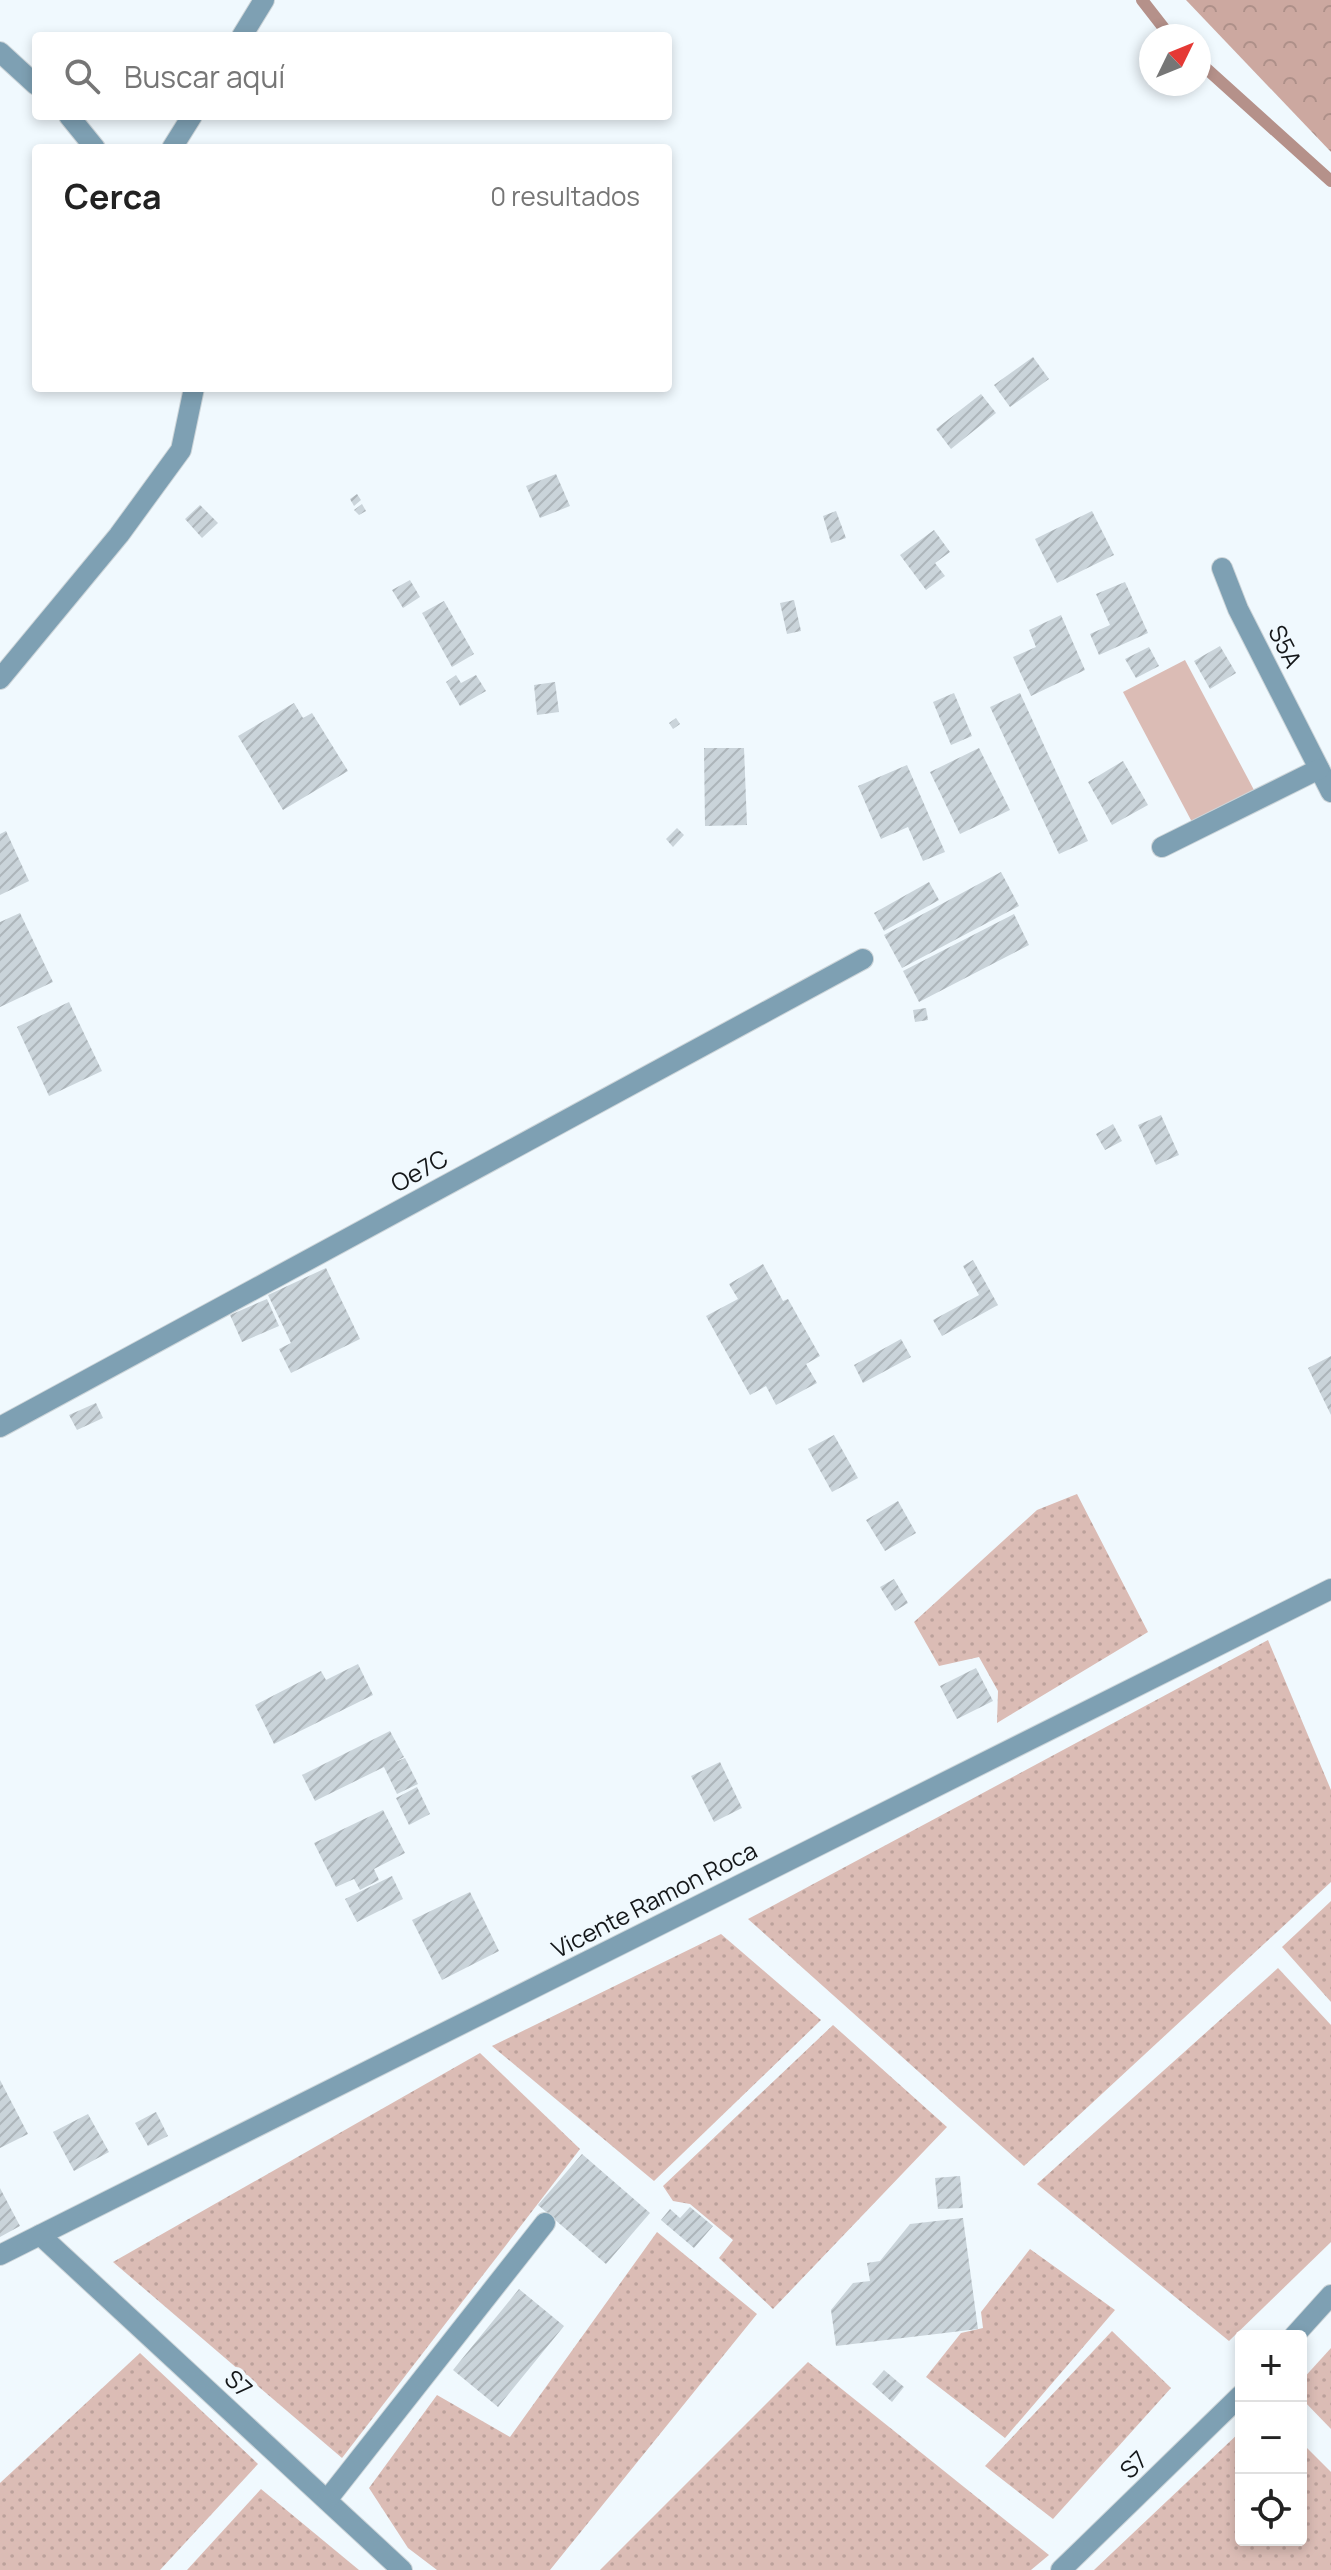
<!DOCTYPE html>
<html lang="es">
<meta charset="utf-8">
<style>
:root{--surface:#fff;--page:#f6f6f6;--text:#222;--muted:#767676;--line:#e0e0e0}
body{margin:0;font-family:Manrope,sans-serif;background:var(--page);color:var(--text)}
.controls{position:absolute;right:24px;bottom:24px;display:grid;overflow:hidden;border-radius:8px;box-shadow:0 4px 12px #0003}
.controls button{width:72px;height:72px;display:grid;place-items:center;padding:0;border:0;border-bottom:2px solid var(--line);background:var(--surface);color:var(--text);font:40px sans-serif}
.compass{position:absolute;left:1139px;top:24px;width:72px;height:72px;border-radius:50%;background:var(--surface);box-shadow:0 4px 12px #0003;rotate:47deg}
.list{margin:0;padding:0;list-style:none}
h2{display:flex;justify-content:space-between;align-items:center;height:104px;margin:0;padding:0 32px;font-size:34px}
h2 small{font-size:26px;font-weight:400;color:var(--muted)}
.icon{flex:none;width:44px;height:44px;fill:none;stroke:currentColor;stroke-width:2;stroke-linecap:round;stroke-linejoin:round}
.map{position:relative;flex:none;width:1331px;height:2570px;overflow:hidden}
.search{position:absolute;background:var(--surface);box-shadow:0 4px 12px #0003;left:32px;top:32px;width:640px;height:88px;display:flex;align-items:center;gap:20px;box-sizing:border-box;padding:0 28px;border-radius:8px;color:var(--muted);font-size:30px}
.panel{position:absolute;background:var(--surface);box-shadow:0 4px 12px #0003;left:32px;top:144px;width:640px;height:248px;border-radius:8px}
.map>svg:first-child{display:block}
.grass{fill:url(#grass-dots)}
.forest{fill:url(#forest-crowns)}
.pitch{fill:#dbbcb5}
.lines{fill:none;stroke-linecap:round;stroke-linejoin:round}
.stream{stroke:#b5918a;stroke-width:12}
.building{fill:url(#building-hatch)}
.minor-casing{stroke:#cdd5d9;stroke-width:22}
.minor{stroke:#7ea0b3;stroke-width:20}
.labels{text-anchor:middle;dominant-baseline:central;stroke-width:8;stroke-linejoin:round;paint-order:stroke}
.street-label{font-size:24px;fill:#141719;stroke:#f0f9fe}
</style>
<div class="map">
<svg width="1331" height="2570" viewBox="0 0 1331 2570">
<defs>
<pattern id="grass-dots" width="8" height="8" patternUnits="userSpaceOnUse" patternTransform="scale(2)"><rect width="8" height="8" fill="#dbbcb5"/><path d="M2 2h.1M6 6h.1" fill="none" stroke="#bba19b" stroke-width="1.8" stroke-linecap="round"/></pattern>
<pattern id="forest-crowns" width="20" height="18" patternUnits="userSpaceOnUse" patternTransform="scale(2)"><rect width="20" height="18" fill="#cca8a0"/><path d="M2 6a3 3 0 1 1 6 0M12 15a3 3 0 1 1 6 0" fill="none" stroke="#ae9089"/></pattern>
<pattern id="building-hatch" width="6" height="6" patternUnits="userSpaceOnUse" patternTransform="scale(2)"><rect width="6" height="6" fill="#cad4da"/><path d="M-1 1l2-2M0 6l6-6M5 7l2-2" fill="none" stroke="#adb5ba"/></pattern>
</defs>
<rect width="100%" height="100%" fill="#f0f9fe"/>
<g class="grass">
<path d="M1077,1494L1148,1632L997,1723L998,1691L979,1657L939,1666L914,1622L1037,1510Z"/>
<path d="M1268,1640L1331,1790V1882L1024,2166L748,1919Z"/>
<path d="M1331,1901V2002L1282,1947Z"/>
<path d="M721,1934L821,2020L654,2181L492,2046Z"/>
<path d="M1278,1968L1331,2025V2242L1229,2341L1037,2184Z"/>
<path d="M833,2025L947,2127L773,2309L719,2258L733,2240L690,2204L673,2201L663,2186Z"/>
<path d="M480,2053L580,2149L342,2458L113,2262Z"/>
<path d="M657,2232L757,2314L550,2570H437L408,2548L369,2488L437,2395L510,2437Z"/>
<path d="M1030,2249L1115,2310L1005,2438L926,2377L961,2333L983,2328L981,2312Z"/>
<path d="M1112,2331L1171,2388L1053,2519L985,2466Z"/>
<path d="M1331,2348V2429L1301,2398V2381Z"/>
<path d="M140,2353L258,2464L160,2570H0V2483Z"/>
<path d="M808,2362L1049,2555L1031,2570H600Z"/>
<path d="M1241,2431V2540H1301V2442L1331,2472V2570H1094Z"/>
<path d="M261,2489L359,2570H187Z"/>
</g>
<path class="forest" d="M1186,0H1331V152Z"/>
<path class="pitch" d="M1185,660L1254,790L1192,822L1123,692Z"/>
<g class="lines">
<g class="stream">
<path d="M1142,0L1170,36"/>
<path d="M1199,62L1331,181"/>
</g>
</g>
<g class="building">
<path d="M1033,357L1049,379L1010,407L994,385Z"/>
<path d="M981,394L996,413L951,449L936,429Z"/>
<path d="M556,474L570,506L540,518L526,486Z"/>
<path d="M357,494L361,500L354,506L350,499Z"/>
<path d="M362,504L366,511L359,515L354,510Z"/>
<path d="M200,505L218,523L202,538L185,519Z"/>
<path d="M836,511L846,538L831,543L823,516Z"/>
<path d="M1092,511L1114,555L1057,583L1035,539Z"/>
<path d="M934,530L950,552L935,563L945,576L926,590L900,555Z"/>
<path d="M410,580L420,597L403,608L392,590Z"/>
<path d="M1125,582L1148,633L1099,655L1090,634L1110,625L1096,594Z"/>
<path d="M794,600L801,631L787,634L780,603Z"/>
<path d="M444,601L474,654L452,667L422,613Z"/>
<path d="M1061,615L1085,670L1031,696L1013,657L1036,647L1029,630Z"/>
<path d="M1220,646L1236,673L1210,689L1194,661Z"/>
<path d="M1149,647L1159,666L1136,678L1125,659Z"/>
<path d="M456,675L461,683L476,675L486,691L460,706L446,682Z"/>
<path d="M555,682L559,712L537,715L534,685Z"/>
<path d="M954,693L972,736L951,745L933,702Z"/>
<path d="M1020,693L1088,841L1059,854L990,707Z"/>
<path d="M294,703L303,718L312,713L348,771L283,810L238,736Z"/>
<path d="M676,718L680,724L673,729L669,723Z"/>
<path d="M704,748H744L747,825L705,826Z"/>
<path d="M979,748L1010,810L960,834L930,772Z"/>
<path d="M1123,761L1148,805L1112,825L1088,782Z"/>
<path d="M907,765L945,852L923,861L908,827L881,839L858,786Z"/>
<path d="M677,828L684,835L673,847L666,839Z"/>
<path d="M6,831L29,881L0,895V834Z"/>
<path d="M1001,872L1019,906L902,968L884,935Z"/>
<path d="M929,882L939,900L884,931L874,913Z"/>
<path d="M20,913L53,982L0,1007V922Z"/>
<path d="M1014,914L1029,945L919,1002L903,971Z"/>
<path d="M69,1002L102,1071L49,1096L17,1027Z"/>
<path d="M926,1008L928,1020L915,1022L913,1010Z"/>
<path d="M1161,1115L1179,1155L1156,1165L1138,1125Z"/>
<path d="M1113,1124L1122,1141L1105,1150L1096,1134Z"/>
<path d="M973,1260L998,1305L942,1336L933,1320L979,1295L963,1266Z"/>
<path d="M763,1264L783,1301L788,1299L820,1356L806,1364L817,1383L776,1405L766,1386L750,1395L706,1316L738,1299L729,1284Z"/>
<path d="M326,1268L360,1339L291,1373L279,1349L291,1343L268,1295Z"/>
<path d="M267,1299L279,1326L242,1342L230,1315Z"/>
<path d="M901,1339L911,1357L863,1383L854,1365Z"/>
<path d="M1331,1356V1415L1308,1368Z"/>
<path d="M96,1403L103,1418L77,1430L69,1415Z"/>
<path d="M834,1435L858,1478L832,1492L808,1449Z"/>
<path d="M898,1501L916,1533L885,1551L866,1520Z"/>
<path d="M894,1579L908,1603L895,1611L880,1587Z"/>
<path d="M358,1664L373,1695L274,1744L255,1705L321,1671L326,1680Z"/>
<path d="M976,1668L993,1701L957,1719L940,1686Z"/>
<path d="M390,1731L404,1757L395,1762L405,1758L418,1784L397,1794L384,1767L315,1801L302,1775Z"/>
<path d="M720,1762L742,1808L714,1822L691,1776Z"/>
<path d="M417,1787L430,1814L409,1825L396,1798Z"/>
<path d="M383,1810L405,1853L374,1869L379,1880L360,1890L354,1879L336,1887L314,1843Z"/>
<path d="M392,1876L403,1899L357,1922L345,1899Z"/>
<path d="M470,1892L499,1951L442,1980L412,1920Z"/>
<path d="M0,2080L28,2134L0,2148Z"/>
<path d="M156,2112L168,2136L148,2146L135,2123Z"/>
<path d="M88,2114L109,2152L74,2171L53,2132Z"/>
<path d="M582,2154L650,2213L606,2264L538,2205Z"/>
<path d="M960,2176L963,2208L938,2209L935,2178Z"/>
<path d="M0,2188L20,2226L0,2237Z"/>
<path d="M690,2207L713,2226L694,2248L661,2220L670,2209L680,2218Z"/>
<path d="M963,2218L978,2329L836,2346L831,2310L853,2283L870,2281L867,2263L880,2261L910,2224Z"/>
<path d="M519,2289L564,2326L498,2407L453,2370Z"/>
<path d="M884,2370L904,2387L892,2402L872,2384Z"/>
</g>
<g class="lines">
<defs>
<g id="minor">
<path d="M242,36L264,0"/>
<path d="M0,52L36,85"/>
<path d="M69,116L95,148"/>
<path d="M172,148L192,116"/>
<path d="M1222,568L1238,609L1331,792"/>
<path d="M0,679L119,535L181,450L194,388"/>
<path d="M1162,847L1319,769"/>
<path d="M0,1427L863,959"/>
<path d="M40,2235L402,2570"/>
<path d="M0,2255L1331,1589"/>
<path d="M1294,2336L1331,2295"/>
<path d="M327,2500L545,2223"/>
<path d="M1061,2570L1241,2395"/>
</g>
</defs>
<use href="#minor" class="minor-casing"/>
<use href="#minor" class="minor"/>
</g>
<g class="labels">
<g class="street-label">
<text transform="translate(1286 646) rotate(63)">S5A</text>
<text transform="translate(419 1170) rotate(-29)">Oe7C</text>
<text transform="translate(654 1899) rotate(-27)">Vicente Ramon Roca</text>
<text transform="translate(239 2383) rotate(43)">S7</text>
<text transform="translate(1133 2464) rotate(-44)">S7</text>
</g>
</g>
</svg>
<div class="controls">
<button>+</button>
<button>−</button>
<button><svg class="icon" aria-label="locate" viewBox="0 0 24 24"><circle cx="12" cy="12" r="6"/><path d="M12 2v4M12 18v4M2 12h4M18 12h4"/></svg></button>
</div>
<svg class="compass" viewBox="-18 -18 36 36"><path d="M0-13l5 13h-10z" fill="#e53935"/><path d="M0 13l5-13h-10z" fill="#767676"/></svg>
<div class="search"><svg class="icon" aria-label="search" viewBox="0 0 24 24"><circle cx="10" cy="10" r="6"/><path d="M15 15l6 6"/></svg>Buscar aquí</div>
<section class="panel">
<h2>Cerca<small>0 resultados</small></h2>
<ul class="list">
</ul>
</section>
</div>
